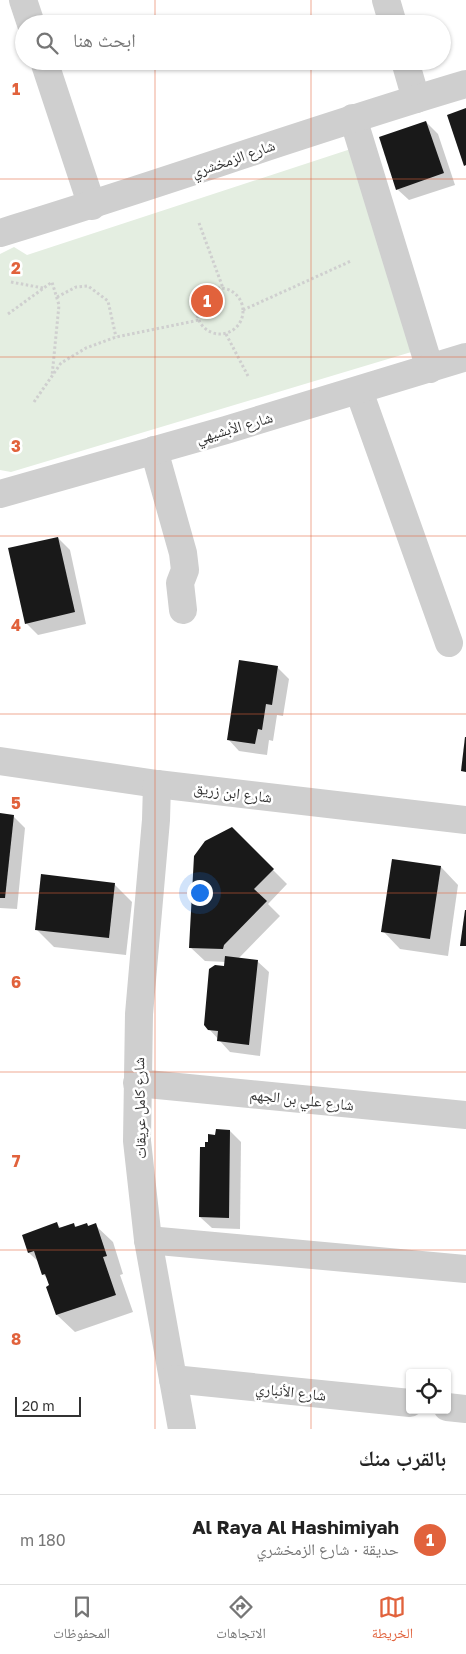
<!DOCTYPE html>
<html lang="ar">
<meta charset="utf-8">
<style>
:root{--surface:#fff;--page:#f6f6f6;--text:#222;--muted:#767676;--line:#e0e0e0;--accent:#e1623c}
body{margin:0;font-family:"Golos Text","Noto Naskh Arabic",sans-serif;background:var(--page);color:var(--text);direction:rtl}
.controls{position:absolute;right:15px;bottom:15px;display:grid;overflow:hidden;border-radius:5px;box-shadow:0 1px 4px #0004}
.controls button{width:45px;height:45px;display:grid;place-items:center;padding:0;border:0;border-bottom:1px solid var(--line);background:var(--surface);color:var(--text);font:25px sans-serif}
.scale{position:absolute;left:15px;bottom:12px;width:66px;box-sizing:border-box;padding-left:5px;border:2px solid #323232;border-top:0;font-size:14px;line-height:18px;white-space:nowrap;color:#323232;-webkit-text-stroke:4px #fff;paint-order:stroke}
.you{position:absolute;left:199px;top:892px;width:18px;height:18px;margin:-12px;border:4px solid #fff;border-radius:50%;background:#1a73e8;box-shadow:0 0 0 8px #1a73e833}
.badge{display:grid;place-items:center;width:32px;height:32px;border-radius:50%;background:var(--accent);color:#fff;font-size:16px;font-weight:700}
.pin{position:absolute;translate:-50% -50%;border:2px solid #fff;box-shadow:0 1px 5px #0006}
.list{margin:0;padding:0;list-style:none}
h2{display:flex;justify-content:space-between;align-items:center;height:65px;margin:0;padding:0 20px;font-size:21px}
h2 small{font-size:16px;font-weight:400;color:var(--muted)}
.list li{display:grid;grid-template-columns:32px 1fr auto;gap:15px;align-items:center;box-sizing:border-box;height:90px;padding:0 20px;border-top:1px solid var(--line)}
.list b{display:block;font-size:19px;white-space:nowrap}
.list p{margin:0;font-size:16px;white-space:nowrap;color:var(--muted)}
.list em{font-size:16px;font-style:normal;color:var(--muted)}
.icon{flex:none;width:28px;height:28px;fill:none;stroke:currentColor;stroke-width:2;stroke-linecap:round;stroke-linejoin:round}
.map{position:relative;flex:none;width:466px;height:1429px;overflow:hidden;direction:ltr}
.search{position:absolute;background:var(--surface);box-shadow:0 1px 4px #0004;left:15px;right:15px;top:15px;height:55px;display:flex;align-items:center;gap:12px;box-sizing:border-box;padding:0 18px;border-radius:28px;color:var(--muted);font-size:19px}
.sheet{height:155px;background:var(--surface)}
nav{display:flex;justify-content:space-around;align-items:center;box-sizing:border-box;height:70px;border-top:1px solid var(--line);background:var(--surface);font-size:14px;color:var(--muted)}
nav a{display:grid;justify-items:center;gap:2px}
nav .on{color:var(--accent)}
.map>svg:first-child{display:block}
.green{fill:#e4eee1}
.shadow{fill:#0003}
.building{fill:#191919}
.lines{fill:none;stroke-linecap:round;stroke-linejoin:round}
.path{stroke:#cfcfcf;stroke-width:3;stroke-dasharray:2.5 2.5;stroke-linecap:butt}
.minor{stroke:#cfcfcf;stroke-width:28}
.grid{fill:none;stroke:#e1623c;stroke-width:1;stroke-opacity:0.55}
.labels{text-anchor:middle;dominant-baseline:central;stroke-width:5;stroke-linejoin:round;paint-order:stroke}
.street-label{font-size:15px;fill:#323232;stroke:#fff}
.grid-label{font-size:16px;text-anchor:middle;font-weight:bold;fill:#e1623c;stroke:#fff;stroke-width:5;stroke-linejoin:round;paint-order:stroke}
</style>
<div class="map">
<svg width="466" height="1429" viewBox="0 0 466 1429">
<rect width="100%" height="100%" fill="#fff"/>
<path class="green" d="M363,145L428,347L11,472L0,470V254L14,247L27,255Z"/>
<g class="shadow">
<path d="M426,122L438,134L455,185L409,200L397,189Z"/>
<path d="M58,538L70,550L86,624L38,635L26,623Z"/>
<path d="M277,667L289,679L283,716L277,715L273,741L269,740L267,755L239,751L228,739Z"/>
<path d="M0,814L13,816L25,828L17,909L0,908Z"/>
<path d="M232,829L287,884L268,904L280,916L238,959L257,961L269,972L260,1056L230,1052L209,1029L226,962L205,961L190,947Z"/>
<path d="M441,867L458,885L448,956L400,949L383,931Z"/>
<path d="M114,884L132,902L126,955L54,947L36,929Z"/>
<path d="M230,1131L241,1142L240,1229L212,1228L200,1217L206,1148L217,1136Z"/>
<path d="M57,1224L62,1229L74,1225L77,1227L87,1224L89,1227L95,1225L113,1242L123,1274L120,1275L133,1312L75,1332L57,1315L48,1279L43,1274L40,1263L29,1253L24,1235Z"/>
</g>
<g class="building">
<path d="M466,108V165L464,166L447,115Z"/>
<path d="M426,121L444,173L396,190L379,137Z"/>
<path d="M58,537L75,612L25,624L8,548Z"/>
<path d="M239,660L278,666L272,705L266,704L262,730L258,729L255,744L227,740Z"/>
<path d="M465,737H466V772L461,771Z"/>
<path d="M0,813L14,815L5,898H0Z"/>
<path d="M232,827L274,869L254,889L267,901L224,945L223,949L189,948L194,856L205,841Z"/>
<path d="M392,859L441,866L430,939L381,932Z"/>
<path d="M41,874L115,883L109,938L35,930Z"/>
<path d="M465,910H466V946H460Z"/>
<path d="M225,956L258,960L249,1045L217,1041L218,1031L208,1030L204,1025L209,969L215,965L224,966Z"/>
<path d="M216,1129L230,1130L229,1218L199,1217L200,1147H205V1142H208V1134L215,1135Z"/>
<path d="M57,1222L59,1228L74,1223L75,1227L87,1223L88,1226L96,1223L107,1256L103,1257L116,1295L56,1315L46,1287L49,1285L45,1274L42,1275L34,1251L28,1253L22,1235Z"/>
</g>
<g class="lines">
<g class="path">
<path d="M199,223L223,288"/>
<path d="M11,282L43,288"/>
<circle cx="220" cy="311" r="23"/>
<path d="M57,297L76,287L88,286L108,301L116,337"/>
<path d="M243,310L351,261"/>
<path d="M8,314L52,282L59,305L52,376"/>
<path d="M226,334L248,376"/>
<path d="M34,402L61,363L86,348L116,337L199,320"/>
</g>
<g class="minor">
<path d="M23,0L31,24"/>
<path d="M386,0L393,24"/>
<path d="M44,61L92,206"/>
<path d="M405,61L416,99"/>
<path d="M353,118L430,369"/>
<path d="M0,233C156,186 310,130 466,84"/>
<path d="M359,391L449,643"/>
<path d="M154,450L183,553L185,570L180,583L183,610"/>
<path d="M0,494L226,430L466,357"/>
<path d="M0,761L157,784L466,820"/>
<path d="M157,784L156,820L139,1014L137,1141L148,1240L182,1429"/>
<path d="M137,1083L466,1115"/>
<path d="M148,1240L466,1269"/>
<path d="M173,1379L410,1403"/>
<path d="M447,1407L466,1409"/>
</g>
</g>
<path class="grid" d="M155,0V24M311,0V24M155,61V1429M311,61V1429M0,179H466M0,357H466M0,536H466M0,714H466M0,893H466M0,1072H466M0,1250H466"/>
<g class="labels">
<g class="street-label">
<text transform="translate(233 158) rotate(-19)">شارع الزمخشري</text>
<text transform="translate(234 427) rotate(-16)">شارع الأبشيهي</text>
<text transform="translate(233 792) rotate(7)">شارع ابن زريق</text>
<text transform="translate(302 1099) rotate(6)">شارع علي بن الجهم</text>
<text transform="translate(139 1108) rotate(-91)">شارع كامل عريقات</text>
<text transform="translate(291 1391) rotate(6)">شارع الأنباري</text>
</g>
</g>
<g class="grid-label">
<text x="16" y="95">1</text>
<text x="16" y="274">2</text>
<text x="16" y="452">3</text>
<text x="16" y="631">4</text>
<text x="16" y="809">5</text>
<text x="16" y="988">6</text>
<text x="16" y="1167">7</text>
<text x="16" y="1345">8</text>
</g>
</svg>
<div class="controls">
<button><svg class="icon" aria-label="locate" viewBox="0 0 24 24"><circle cx="12" cy="12" r="6"/><path d="M12 2v4M12 18v4M2 12h4M18 12h4"/></svg></button>
</div>
<div class="scale">20 m</div>
<div class="you"></div>
<div class="pin badge" style="left:207px;top:301px">1</div>
<div class="search"><svg class="icon" aria-label="search" viewBox="0 0 24 24"><circle cx="10" cy="10" r="6"/><path d="M15 15l6 6"/></svg>ابحث هنا</div>
</div>
<section class="sheet">
<h2>بالقرب منك<small></small></h2>
<ul class="list">
<li><span class="badge">1</span><div><b>Al Raya Al Hashimiyah</b><p>حديقة · شارع الزمخشري</p></div><em>180 m</em></li>
</ul>
</section>
<nav>
<a class="on"><svg class="icon" aria-label="map" viewBox="0 0 24 24"><path d="M3 6l6-2 6 2 6-2v14l-6 2-6-2-6 2zM9 4v14M15 6v14"/></svg>الخريطة</a>
<a><svg class="icon" aria-label="directions" viewBox="0 0 24 24"><path d="M12 3l9 9-9 9-9-9zM9 14v-3h6M13 9l2 2-2 2"/></svg>الاتجاهات</a>
<a><svg class="icon" aria-label="saved" viewBox="0 0 24 24"><path d="M7 4h10v16l-5-4-5 4z"/></svg>المحفوظات</a>
</nav>
